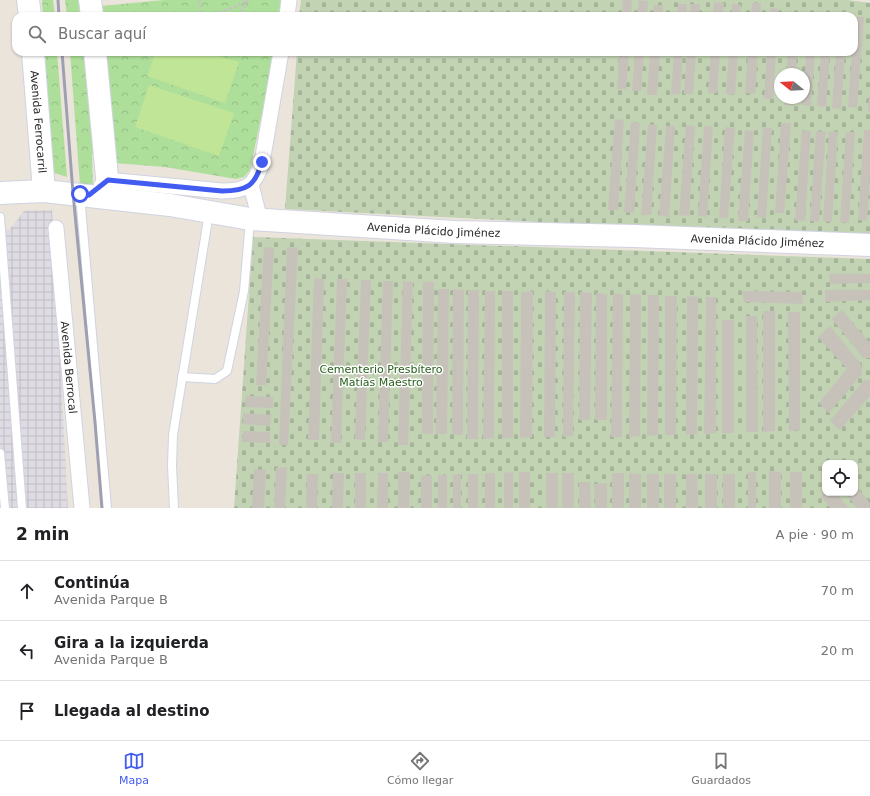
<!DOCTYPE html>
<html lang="es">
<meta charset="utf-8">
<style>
:root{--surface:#fff;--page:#f2f2f2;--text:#202124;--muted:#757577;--line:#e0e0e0;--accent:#425bf0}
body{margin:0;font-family:"DejaVu Sans",sans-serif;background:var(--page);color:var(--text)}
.controls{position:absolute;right:12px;bottom:12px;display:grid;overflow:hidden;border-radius:8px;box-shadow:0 1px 3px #0004}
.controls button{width:36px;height:36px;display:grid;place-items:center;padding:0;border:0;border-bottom:1px solid var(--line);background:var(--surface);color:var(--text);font:20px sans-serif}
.compass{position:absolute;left:774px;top:68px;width:36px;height:36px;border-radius:50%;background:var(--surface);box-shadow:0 1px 3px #0004;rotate:288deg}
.stop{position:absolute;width:12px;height:12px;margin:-9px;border:3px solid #425bf0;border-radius:50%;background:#fff}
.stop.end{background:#425bf0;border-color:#fff;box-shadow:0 1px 4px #0008}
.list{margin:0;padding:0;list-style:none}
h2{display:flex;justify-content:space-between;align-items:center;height:52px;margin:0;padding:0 16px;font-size:17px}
h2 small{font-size:13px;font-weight:400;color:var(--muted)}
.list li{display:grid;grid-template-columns:26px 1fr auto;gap:12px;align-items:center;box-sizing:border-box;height:60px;padding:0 16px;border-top:1px solid var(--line)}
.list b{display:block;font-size:15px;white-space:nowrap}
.list p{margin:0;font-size:13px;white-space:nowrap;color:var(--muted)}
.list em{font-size:13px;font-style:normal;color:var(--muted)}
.icon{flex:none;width:22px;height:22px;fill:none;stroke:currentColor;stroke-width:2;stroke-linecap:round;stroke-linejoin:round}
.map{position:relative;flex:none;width:870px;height:508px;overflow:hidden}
.search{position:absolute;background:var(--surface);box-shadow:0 1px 3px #0004;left:12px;right:12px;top:12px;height:44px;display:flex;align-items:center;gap:10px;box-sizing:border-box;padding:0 14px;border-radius:12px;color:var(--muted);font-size:15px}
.sheet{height:232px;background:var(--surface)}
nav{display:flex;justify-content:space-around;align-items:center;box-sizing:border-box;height:56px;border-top:1px solid var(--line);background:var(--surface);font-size:11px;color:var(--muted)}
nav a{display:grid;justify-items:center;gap:2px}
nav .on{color:var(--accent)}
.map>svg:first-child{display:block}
.industrial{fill:url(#industrial-grid)}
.forest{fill:url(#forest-crowns)}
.cemetery{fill:url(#cemetery-stones);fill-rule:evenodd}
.pitch{fill:#c0e596}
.building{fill:#c6c2ba}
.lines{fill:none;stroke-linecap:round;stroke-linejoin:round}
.lane-casing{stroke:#d0d3e1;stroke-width:10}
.street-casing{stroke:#d0d3e1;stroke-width:17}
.secondary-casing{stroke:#d0d3e1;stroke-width:24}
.path{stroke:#c3c3c3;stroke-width:2.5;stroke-dasharray:3 2;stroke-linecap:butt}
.lane{stroke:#fff;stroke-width:8}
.street{stroke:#fff;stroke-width:15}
.secondary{stroke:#fff;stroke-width:22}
.rail{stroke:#9ea0b2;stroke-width:3}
.route{stroke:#425bf0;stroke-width:5}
.labels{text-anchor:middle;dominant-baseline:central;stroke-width:3;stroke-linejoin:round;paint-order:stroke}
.street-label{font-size:11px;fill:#292929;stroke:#fff}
.park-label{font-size:11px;fill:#28611d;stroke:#fff}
</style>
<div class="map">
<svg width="870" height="508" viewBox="0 0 870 508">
<defs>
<pattern id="industrial-grid" width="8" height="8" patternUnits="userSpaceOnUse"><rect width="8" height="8" fill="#dedbe3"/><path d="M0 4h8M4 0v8" fill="none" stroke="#bebcc3"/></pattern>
<pattern id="forest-crowns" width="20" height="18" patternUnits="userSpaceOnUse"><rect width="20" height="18" fill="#aedf9a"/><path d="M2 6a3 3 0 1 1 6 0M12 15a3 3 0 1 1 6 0" fill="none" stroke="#96bf85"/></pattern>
<pattern id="cemetery-stones" width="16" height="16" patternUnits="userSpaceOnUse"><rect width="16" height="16" fill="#c1d3b3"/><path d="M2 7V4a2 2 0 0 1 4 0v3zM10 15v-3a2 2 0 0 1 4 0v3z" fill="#a6b59a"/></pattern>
</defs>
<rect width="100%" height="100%" fill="#eae4db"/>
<path class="industrial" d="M52,210L68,508H0V231L10,229L24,211Z"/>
<g class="forest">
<path d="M42,0H53L55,16H43Z"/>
<path d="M65,0H84L85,16H67Z"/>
<path d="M164,0H286L282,16H102L101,6Z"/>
<path d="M45,52H57L67,177L51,172Z"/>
<path d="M70,52H88L97,154H92L93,187L80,185Z"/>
<path d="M105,52H275L250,170L244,177L236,179L165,167L114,163Z"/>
</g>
<g class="cemetery">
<path d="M301,0H848L870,3V239L285,209L297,52H854V16H299ZM780,74H804V98H780Z"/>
<path d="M253,237L870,259V508H234ZM825,463H855V493H825Z"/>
</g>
<g class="pitch">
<path d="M156,52H208L239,62L225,103L147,76Z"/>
<path d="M149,85L234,113L219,156L135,127Z"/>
</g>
<g class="building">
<path d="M623,0H632L631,16H622Z"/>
<path d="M639,0L648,1L647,16H637Z"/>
<path d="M714,2L724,3L723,16H713Z"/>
<path d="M752,3H761L760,16H751Z"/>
<path d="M678,4H687L686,16H677Z"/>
<path d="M690,4H700L699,16H690Z"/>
<path d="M732,4L741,5L740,16H731Z"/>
<path d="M654,5H663L662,16H653Z"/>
<path d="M770,8L779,9V16H770Z"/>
<path d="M855,17H864L857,108L848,107L852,52H854Z"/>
<path d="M619,52H629L626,89H617Z"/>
<path d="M635,52H644L641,91H632Z"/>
<path d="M650,52H660L657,95H647Z"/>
<path d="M674,52H683L680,94H671Z"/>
<path d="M687,52H696L693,94H684Z"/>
<path d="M711,52H720L717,93H708Z"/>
<path d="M729,52H738L735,95L726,94Z"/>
<path d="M748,52H758L755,94L745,93Z"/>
<path d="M767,52H776L773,99H764Z"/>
<path d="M788,52H797L796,74H786Z"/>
<path d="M806,52H815L811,106L802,105V98H804Z"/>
<path d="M821,52H830L826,107L817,106Z"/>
<path d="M836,52H845L841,109L832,108Z"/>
<path d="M869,95H870V112H868Z"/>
<path d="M785,98H794L793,105H784Z"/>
<path d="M615,119L624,120L618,210H608Z"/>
<path d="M631,122L640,123L634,213L624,212Z"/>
<path d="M781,123H791L784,213H775Z"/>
<path d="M648,124L657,125L651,215H641Z"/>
<path d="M686,125L695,126L689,216L679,215Z"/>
<path d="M666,126H675L669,217L659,216Z"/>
<path d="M704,126L713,127L707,217L698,216Z"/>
<path d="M725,127L735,128L728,218H719Z"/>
<path d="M763,127L772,128L766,218L757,217Z"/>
<path d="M745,130L754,131L748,221H738Z"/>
<path d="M802,130L811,131L805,221L795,220Z"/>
<path d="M864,130H870V175L867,221L858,220Z"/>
<path d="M816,131L826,132L819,222L810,221Z"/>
<path d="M829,131L838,132L832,222L823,221Z"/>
<path d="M846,132H855L849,223L840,222Z"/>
<path d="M264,247L274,248L266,385H256Z"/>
<path d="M298,247L288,445H279L287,248Z"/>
<path d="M829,274H870V283L830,284Z"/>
<path d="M314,278L324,279L319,440H308Z"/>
<path d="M337,279H347L341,443H331Z"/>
<path d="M361,280H371L365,440L355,439Z"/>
<path d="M383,281H393L388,442H378Z"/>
<path d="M403,281L413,282L408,445H398Z"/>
<path d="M423,282H434L433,434L422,433Z"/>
<path d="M438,289H449L447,434H436Z"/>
<path d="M453,289L464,290L463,435L452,434Z"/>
<path d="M468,290H479L478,439H467Z"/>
<path d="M825,290H870V300L825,302Z"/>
<path d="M485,291H495L494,438L483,439Z"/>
<rect x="502" y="291" width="11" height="147"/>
<path d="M533,291L532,437L520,438L521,292Z"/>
<path d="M545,291L556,292L555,437H544Z"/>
<path d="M742,291L802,292L803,304L744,302Z"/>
<path d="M564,292H575L573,436L563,437Z"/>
<path d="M580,292L592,293L590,420H579Z"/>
<path d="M596,293L607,294V420H595Z"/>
<path d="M613,294H623L622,437H611Z"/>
<path d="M630,294L641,295L640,436L629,437Z"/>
<path d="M648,295H659L658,435L647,436Z"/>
<path d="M665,296H677L676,435H665Z"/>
<path d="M687,296L698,297L697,434L686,435Z"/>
<path d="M706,297H716V433L704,434Z"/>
<path d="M842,310L869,342L870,340V358H863L832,319Z"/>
<path d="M763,311H775V431L763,432Z"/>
<path d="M788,312H800V430L789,431Z"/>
<path d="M746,316H757L758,432H746Z"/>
<rect x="722" y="320" width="12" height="113"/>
<path d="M830,326L861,364L862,374L829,413L819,403L847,369L818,337Z"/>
<path d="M864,380H870V396L840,430L830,421Z"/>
<path d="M246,396L273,397V408L245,407Z"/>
<path d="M243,413L271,415L270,426L243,424Z"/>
<path d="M243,431L270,432V443L242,442Z"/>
<path d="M287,467L285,508H274L276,468Z"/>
<path d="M254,469L266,470L264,508H252Z"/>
<path d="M769,471L781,472V508H769Z"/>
<path d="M398,472H410L409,508H398Z"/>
<path d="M513,472V508H504V473Z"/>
<rect x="519" y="472" width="11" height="36"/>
<rect x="748" y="472" width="8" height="36"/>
<rect x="790" y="472" width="12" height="36"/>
<path d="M333,473H344L343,508H332Z"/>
<rect x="355" y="473" width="11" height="35"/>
<path d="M378,473H388V508H377Z"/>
<rect x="485" y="473" width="10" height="35"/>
<rect x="546" y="473" width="12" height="35"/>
<rect x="562" y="473" width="12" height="35"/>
<rect x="612" y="473" width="12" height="35"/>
<path d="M629,473L641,474V508H629Z"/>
<path d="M307,474H318L317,508H306Z"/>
<path d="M461,474V508H453V475Z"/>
<rect x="468" y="474" width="10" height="34"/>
<rect x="647" y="474" width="12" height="34"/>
<rect x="664" y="474" width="12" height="34"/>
<path d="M686,474H697L698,508H686Z"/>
<rect x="705" y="474" width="12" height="34"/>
<rect x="723" y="474" width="12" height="34"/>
<path d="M432,475V508H421V476Z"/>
<rect x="438" y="475" width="9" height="33"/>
<path d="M579,482H590L591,508H579Z"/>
<path d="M607,483V508H595L594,484Z"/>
<path d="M855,485L870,503V508H857L845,493H855Z"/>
<path d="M825,493H836L849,508H830L821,496Z"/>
</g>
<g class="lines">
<defs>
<g id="lane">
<path d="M80,195L107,508"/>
<path d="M0,217L22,508"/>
<path d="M182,377L215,379L227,371L244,291L250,220"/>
<path d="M0,453L5,508"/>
<path d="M174,508L172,466L173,435L209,213"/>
</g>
<g id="street">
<path d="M287,16L289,0"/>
<path d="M251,185L260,220"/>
<path d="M101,186L107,180L222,191C247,191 255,186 262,162L281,52"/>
<path id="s1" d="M56,228L82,508"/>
</g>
<g id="secondary">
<path d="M28,0L30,16"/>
<path d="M90,0L92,16"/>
<path id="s2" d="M33,52L44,191"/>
<path d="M95,52L109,198"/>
<path id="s3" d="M0,193L44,191L170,205L250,219L455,232L634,236L870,245"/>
</g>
</defs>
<use href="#lane" class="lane-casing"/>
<use href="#street" class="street-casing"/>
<use href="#secondary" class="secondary-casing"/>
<g class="path">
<path d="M199,0L203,16"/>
<path d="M216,16L222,11L233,8L247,0"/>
<path d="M239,16L248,0"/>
</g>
<use href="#lane" class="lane"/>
<use href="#street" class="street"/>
<use href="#secondary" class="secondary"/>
<g class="rail">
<path d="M58,0L59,16"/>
<path d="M62,52L73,193L95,422L102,508"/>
</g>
</g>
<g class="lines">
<path class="route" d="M80,194L89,195L108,180L222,191C247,191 255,186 262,162"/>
</g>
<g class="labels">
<g class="street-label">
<text stroke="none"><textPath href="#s2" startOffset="70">Avenida Ferrocarril</textPath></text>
<text stroke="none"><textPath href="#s3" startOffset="436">Avenida Plácido Jiménez</textPath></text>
<text stroke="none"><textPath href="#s3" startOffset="760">Avenida Plácido Jiménez</textPath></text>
<text stroke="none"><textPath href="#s1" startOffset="140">Avenida Berrocal</textPath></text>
</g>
<g class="park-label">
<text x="381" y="369">Cementerio Presbítero<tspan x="381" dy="13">Matías Maestro</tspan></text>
</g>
</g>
</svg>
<div class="controls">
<button><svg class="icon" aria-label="locate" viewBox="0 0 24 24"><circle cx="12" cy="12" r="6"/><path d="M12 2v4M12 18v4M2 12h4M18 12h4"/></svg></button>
</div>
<svg class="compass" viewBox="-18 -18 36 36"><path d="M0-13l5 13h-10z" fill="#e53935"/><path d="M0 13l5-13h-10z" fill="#757577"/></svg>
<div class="stop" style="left:80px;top:194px"></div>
<div class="stop end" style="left:262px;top:162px"></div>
<div class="search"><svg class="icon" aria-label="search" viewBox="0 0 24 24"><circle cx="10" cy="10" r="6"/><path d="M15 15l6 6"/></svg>Buscar aquí</div>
</div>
<section class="sheet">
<h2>2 min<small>A pie · 90 m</small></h2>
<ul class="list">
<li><svg class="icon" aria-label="ahead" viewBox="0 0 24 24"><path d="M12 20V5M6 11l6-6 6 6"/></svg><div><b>Continúa</b><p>Avenida Parque B</p></div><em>70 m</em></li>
<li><svg class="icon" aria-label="left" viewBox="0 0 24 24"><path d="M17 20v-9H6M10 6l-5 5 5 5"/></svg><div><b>Gira a la izquierda</b><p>Avenida Parque B</p></div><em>20 m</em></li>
<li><svg class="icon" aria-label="arrive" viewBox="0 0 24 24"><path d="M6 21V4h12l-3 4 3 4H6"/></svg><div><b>Llegada al destino</b></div></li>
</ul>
</section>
<nav>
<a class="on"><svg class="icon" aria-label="map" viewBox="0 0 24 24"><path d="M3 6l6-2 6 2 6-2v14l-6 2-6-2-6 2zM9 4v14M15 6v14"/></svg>Mapa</a>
<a><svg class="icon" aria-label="directions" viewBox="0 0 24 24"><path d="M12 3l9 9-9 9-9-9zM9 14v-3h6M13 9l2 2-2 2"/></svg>Cómo llegar</a>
<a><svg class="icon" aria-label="saved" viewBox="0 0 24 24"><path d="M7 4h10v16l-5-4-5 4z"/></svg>Guardados</a>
</nav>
